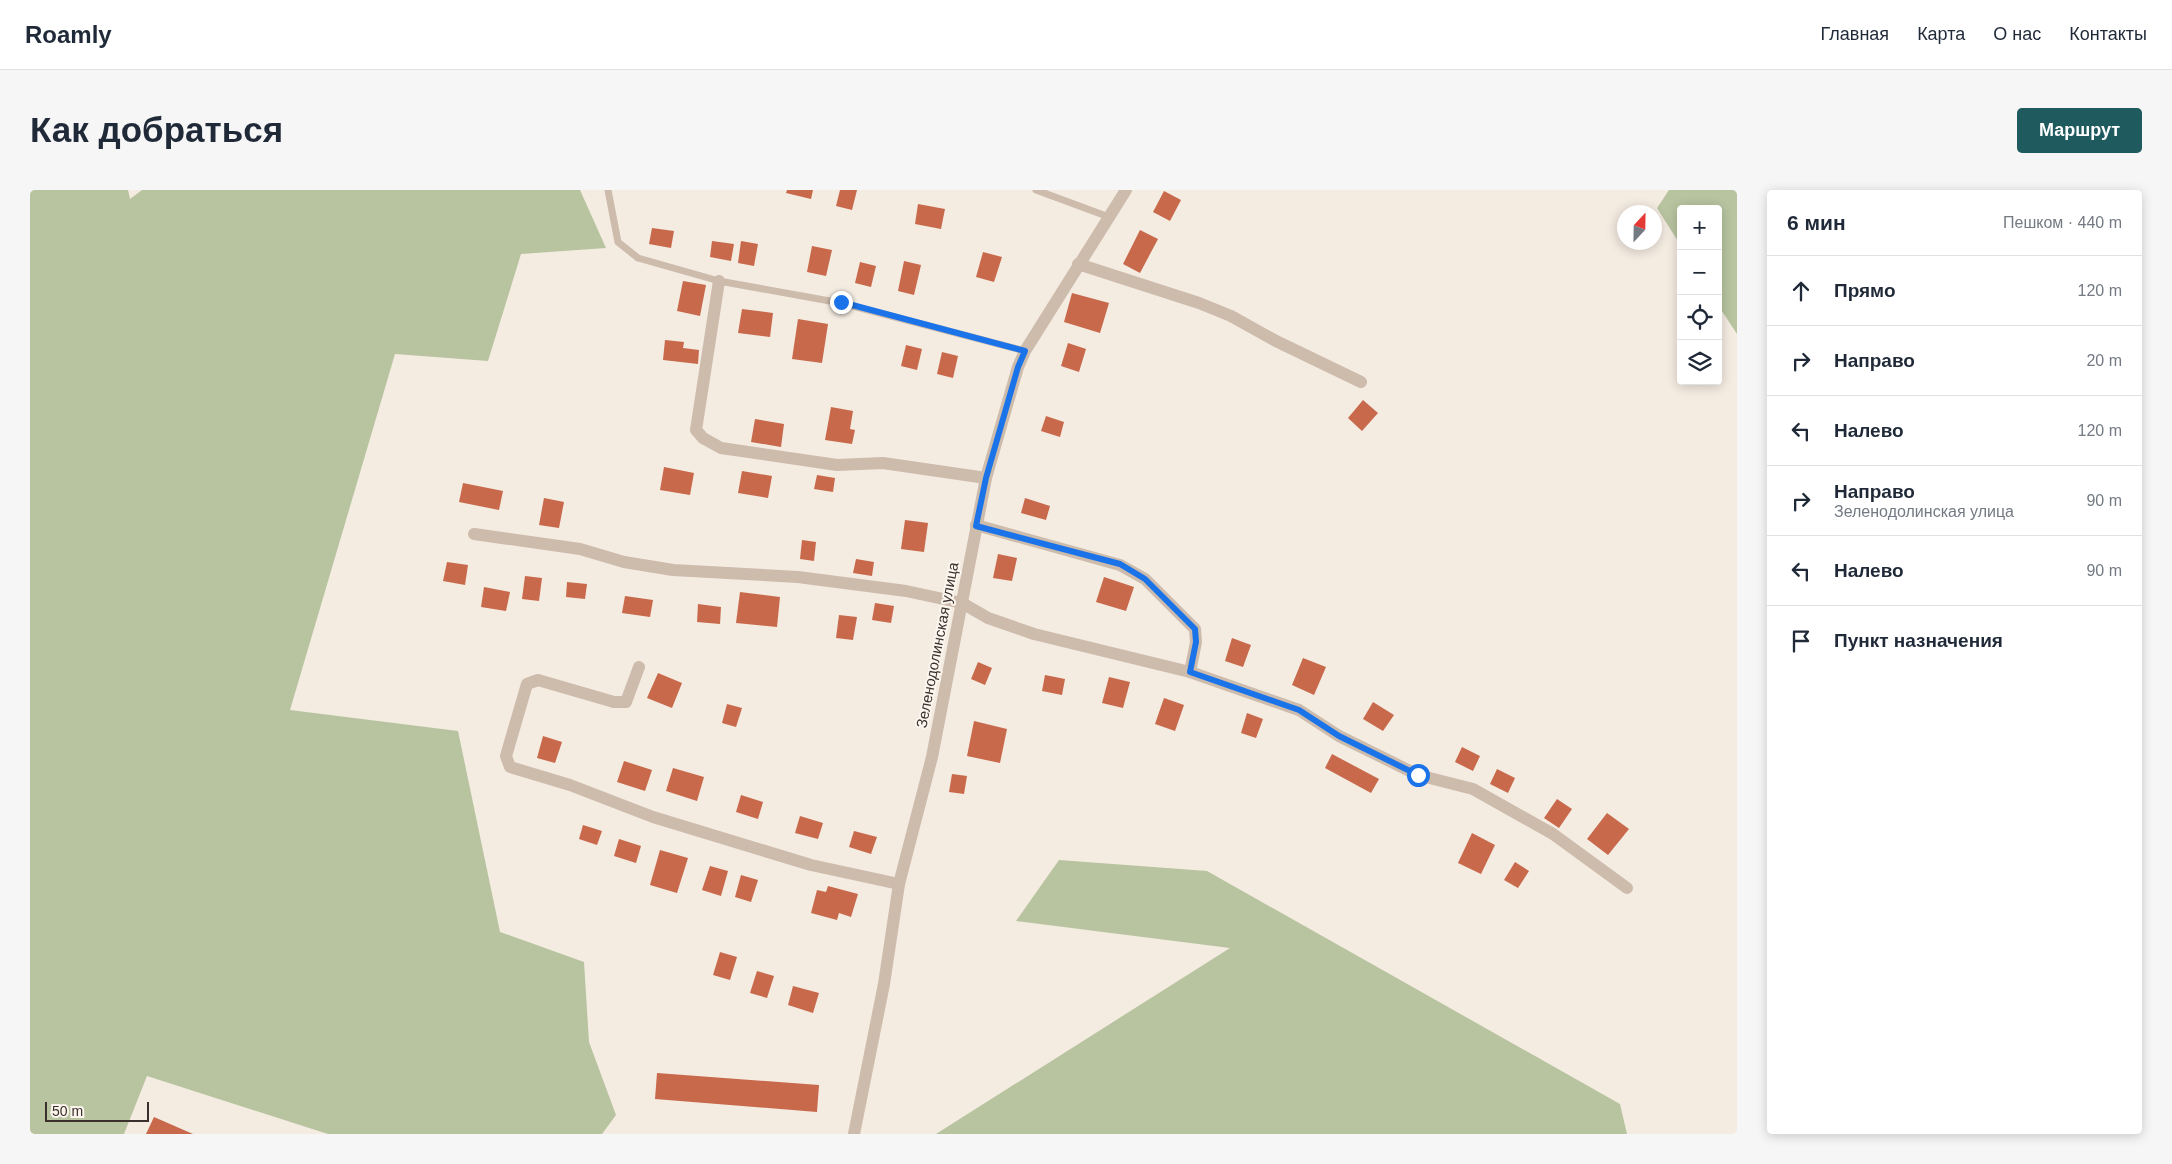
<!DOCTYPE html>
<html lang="ru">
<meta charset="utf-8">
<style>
:root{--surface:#fff;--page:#f6f6f7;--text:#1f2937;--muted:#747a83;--line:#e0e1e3;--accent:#1f5a5e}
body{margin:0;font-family:Arial,sans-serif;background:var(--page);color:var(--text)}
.controls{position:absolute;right:15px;top:15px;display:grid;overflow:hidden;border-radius:5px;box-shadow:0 2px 12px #0003}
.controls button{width:45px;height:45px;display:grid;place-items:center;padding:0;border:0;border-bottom:1px solid var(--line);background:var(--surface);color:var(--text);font:25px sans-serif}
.compass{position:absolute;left:1587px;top:15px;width:45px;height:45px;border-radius:50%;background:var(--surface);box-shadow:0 2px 12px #0003;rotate:22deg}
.scale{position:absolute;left:15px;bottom:12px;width:104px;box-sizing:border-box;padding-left:5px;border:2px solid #3b302b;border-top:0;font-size:14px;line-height:18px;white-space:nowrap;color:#3b302b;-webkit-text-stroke:4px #fbf5ee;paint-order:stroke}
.stop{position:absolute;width:15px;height:15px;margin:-11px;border:4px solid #1a73e8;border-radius:50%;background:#fff}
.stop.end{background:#1a73e8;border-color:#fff;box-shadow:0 1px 5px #0008}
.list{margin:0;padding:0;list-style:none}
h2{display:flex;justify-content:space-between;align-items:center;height:65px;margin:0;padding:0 20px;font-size:21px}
h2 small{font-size:16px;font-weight:400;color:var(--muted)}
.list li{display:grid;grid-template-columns:32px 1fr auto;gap:15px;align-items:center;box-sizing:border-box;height:70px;padding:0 20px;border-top:1px solid var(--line)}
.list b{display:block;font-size:19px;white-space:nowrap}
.list p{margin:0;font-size:16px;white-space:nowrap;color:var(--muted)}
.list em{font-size:16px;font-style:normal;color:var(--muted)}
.icon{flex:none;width:28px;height:28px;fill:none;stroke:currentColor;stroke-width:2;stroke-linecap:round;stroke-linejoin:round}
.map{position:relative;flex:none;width:1707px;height:944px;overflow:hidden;border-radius:5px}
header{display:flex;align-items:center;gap:30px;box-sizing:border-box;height:70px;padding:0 25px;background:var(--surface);border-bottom:1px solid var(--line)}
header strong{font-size:24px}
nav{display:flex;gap:28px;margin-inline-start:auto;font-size:18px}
.intro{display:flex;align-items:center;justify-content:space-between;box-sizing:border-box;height:120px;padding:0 30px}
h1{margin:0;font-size:35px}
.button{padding:12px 22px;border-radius:5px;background:var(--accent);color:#fff;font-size:18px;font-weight:700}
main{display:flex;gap:30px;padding:0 30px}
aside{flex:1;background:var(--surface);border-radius:5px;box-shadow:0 2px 12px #0003}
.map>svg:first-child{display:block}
.green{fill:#b8c4a0}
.building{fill:#c8694b}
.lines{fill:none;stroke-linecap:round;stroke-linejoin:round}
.lane{stroke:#cdbbac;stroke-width:7}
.street{stroke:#cdbbac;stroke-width:12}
.route{stroke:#1a73e8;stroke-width:6}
.labels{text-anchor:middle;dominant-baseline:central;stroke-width:4;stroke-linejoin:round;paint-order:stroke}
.street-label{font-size:15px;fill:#3b302b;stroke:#fbf5ee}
</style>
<header>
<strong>Roamly</strong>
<nav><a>Главная</a><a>Карта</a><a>О нас</a><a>Контакты</a></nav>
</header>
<div class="intro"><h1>Как добраться</h1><a class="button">Маршрут</a></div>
<main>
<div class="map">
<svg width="1707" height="944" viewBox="0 0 1707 944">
<rect width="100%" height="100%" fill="#f4ebe1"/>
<g class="green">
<path d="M0,0H98L100,9L112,0H550L576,58L491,64L458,171L365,164L260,520L428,541L470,742L554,772L559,852L586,925L572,944H298L117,886L94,944H0Z"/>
<path d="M1639,0H1707V144L1688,115V19H1651V56L1627,18Z"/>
<path d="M1029,670L1177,681L1590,914L1597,944H906L1200,758L986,731Z"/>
</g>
<g class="building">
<path d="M757,0H783L781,9L756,3Z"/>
<path d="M810,0H827L822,20L806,16Z"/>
<path d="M1134,1L1151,10L1140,31L1123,22Z"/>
<path d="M888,14L915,19L911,39L885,34Z"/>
<path d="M622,38L644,41L641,58L619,54Z"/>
<path d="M1110,40L1128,49L1110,83L1093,74Z"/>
<path d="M682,51L704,54L701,71L680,67Z"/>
<path d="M711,51L728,54L724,76L708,73Z"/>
<path d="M782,56L802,60L796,86L777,82Z"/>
<path d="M953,62L972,67L964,92L946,87Z"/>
<path d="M874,71L891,75L884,105L868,101Z"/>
<path d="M830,72L846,76L841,97L825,93Z"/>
<path d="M653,91L676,95L670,126L647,121Z"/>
<path d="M1042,103L1079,113L1070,143L1034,132Z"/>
<path d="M712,119L743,123L740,147L708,143Z"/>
<path d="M768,129L798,134L792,173L762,169Z"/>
<path d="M635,150L654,152L653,158L669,160L668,174L633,170Z"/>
<path d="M1038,153L1056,159L1049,182L1031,176Z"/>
<path d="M876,155L892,159L887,180L871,176Z"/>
<path d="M912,162L928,166L923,188L907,184Z"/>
<path d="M1333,210L1348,223L1332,241L1318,228Z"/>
<path d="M801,217L823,221L820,239L825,240L822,254L795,250Z"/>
<path d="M1016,226L1034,232L1030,247L1011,241Z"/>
<path d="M725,229L754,234L751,257L721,252Z"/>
<path d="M634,277L664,283L660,305L630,300Z"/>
<path d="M712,281L742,286L738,308L708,303Z"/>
<path d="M787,285L805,288L803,302L784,299Z"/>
<path d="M433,293L473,301L469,320L429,312Z"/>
<path d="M514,308L534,312L529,338L509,335Z"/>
<path d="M995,308L1020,316L1016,330L991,323Z"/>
<path d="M875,330L898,333L894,362L871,359Z"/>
<path d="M772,350L786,352L784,371L770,369Z"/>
<path d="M968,364L987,368L982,391L963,388Z"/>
<path d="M826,369L844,372L842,386L823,383Z"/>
<path d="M417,372L438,375L435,395L413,391Z"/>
<path d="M495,386L512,388L509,411L492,409Z"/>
<path d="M1074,387L1104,397L1096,421L1066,412Z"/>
<path d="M537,392L557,394L555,409L536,407Z"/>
<path d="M454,397L480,402L476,421L451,417Z"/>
<path d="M710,402L750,407L747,437L706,433Z"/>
<path d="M595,406L623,410L620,427L592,423Z"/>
<path d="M845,413L864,416L861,433L842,430Z"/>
<path d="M668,414L691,417L690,434L667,432Z"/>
<path d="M809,425L827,427L823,450L806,448Z"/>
<path d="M1202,448L1221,455L1213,477L1195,471Z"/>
<path d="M1273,468L1296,477L1284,505L1262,495Z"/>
<path d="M948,472L962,478L955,495L941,489Z"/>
<path d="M628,483L652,493L642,518L617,508Z"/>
<path d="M1015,485L1035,489L1032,505L1012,501Z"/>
<path d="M1079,487L1100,492L1093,518L1072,513Z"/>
<path d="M1134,508L1154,515L1145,541L1125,534Z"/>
<path d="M1343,512L1364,525L1353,541L1333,529Z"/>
<path d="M697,514L712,518L706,537L692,533Z"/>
<path d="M1217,523L1233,529L1226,548L1211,543Z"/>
<path d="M944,531L977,539L970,573L937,566Z"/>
<path d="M513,546L532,552L525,573L507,568Z"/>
<path d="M1432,557L1450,566L1443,581L1425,572Z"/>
<path d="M1302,564L1349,589L1341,603L1295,578Z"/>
<path d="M594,571L622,580L615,601L587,592Z"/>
<path d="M643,578L674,587L667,611L636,601Z"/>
<path d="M1467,579L1485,588L1478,603L1460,594Z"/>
<path d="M922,584L937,586L934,604L919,602Z"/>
<path d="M711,605L733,612L728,629L706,622Z"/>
<path d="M1527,609L1542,619L1529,638L1514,628Z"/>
<path d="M1577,623L1599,639L1578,665L1557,649Z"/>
<path d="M770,626L793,633L788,649L765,643Z"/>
<path d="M553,635L572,641L567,655L549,649Z"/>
<path d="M824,641L847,647L841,664L819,657Z"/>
<path d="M1442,643L1465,655L1451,684L1428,673Z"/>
<path d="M589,649L611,656L606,673L584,666Z"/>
<path d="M630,660L658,668L647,703L620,695Z"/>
<path d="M1485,672L1499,681L1488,698L1474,690Z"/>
<path d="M680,676L698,681L691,706L672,700Z"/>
<path d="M711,685L728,690L721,712L705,707Z"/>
<path d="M798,696L828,704L821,727L809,723L807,730L781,723L787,700L796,702Z"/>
<path d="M690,762L707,767L700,790L683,785Z"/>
<path d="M727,781L744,786L737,808L720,803Z"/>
<path d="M763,796L789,803L783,823L758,815Z"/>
<path d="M627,883L789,895L787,922L625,909Z"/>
<path d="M124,927L163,944H116Z"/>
</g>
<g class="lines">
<g class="lane">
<path d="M578,0L588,52L608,68L689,91L811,113L995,161"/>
<path d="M1006,0L1079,27"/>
</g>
<g class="street">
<path d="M1048,74L1169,113L1201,126L1246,151L1331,192"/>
<path d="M689,91L666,240L673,248L691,258L807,275L853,273L956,288"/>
<path d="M946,335L1090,375L1115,389L1165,439L1166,452L1160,482"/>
<path d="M444,344L550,359L594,372L643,380L768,387L876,401L932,413L958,428L1004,444L1160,482L1269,520L1309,546L1388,585L1443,599L1523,644L1597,698"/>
<path d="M609,477L596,512H584L508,490L497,494L476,566L480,577L540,595L623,627L781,675L869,694"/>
<path d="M824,944L854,794L869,694L902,567L956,288L988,177L995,161L1096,0"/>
</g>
</g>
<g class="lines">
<path class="route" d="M811,112L995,161L988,177L956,288L946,336L1090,374L1115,389L1165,439L1166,452L1160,482L1269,520L1309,546L1388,585"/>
</g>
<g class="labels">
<g class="street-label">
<text transform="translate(907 455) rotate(-79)">Зеленодолинская улица</text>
</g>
</g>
</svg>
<div class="controls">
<button>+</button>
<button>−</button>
<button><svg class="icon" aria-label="locate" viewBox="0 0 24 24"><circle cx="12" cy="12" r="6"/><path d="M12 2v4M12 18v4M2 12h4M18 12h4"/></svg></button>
<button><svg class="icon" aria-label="layers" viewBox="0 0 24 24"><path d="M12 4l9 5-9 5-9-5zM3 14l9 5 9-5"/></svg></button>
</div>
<svg class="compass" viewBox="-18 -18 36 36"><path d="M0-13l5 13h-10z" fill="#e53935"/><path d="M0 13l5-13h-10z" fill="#747a83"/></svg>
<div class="scale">50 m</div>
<div class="stop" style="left:1388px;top:585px"></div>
<div class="stop end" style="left:811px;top:112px"></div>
</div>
<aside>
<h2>6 мин<small>Пешком · 440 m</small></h2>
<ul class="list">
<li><svg class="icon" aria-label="ahead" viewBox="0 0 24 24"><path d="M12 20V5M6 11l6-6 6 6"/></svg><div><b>Прямо</b></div><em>120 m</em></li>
<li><svg class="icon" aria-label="right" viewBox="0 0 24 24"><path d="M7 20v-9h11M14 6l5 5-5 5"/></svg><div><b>Направо</b></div><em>20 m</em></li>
<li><svg class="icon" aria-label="left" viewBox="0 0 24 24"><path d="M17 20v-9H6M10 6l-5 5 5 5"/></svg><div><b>Налево</b></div><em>120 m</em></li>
<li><svg class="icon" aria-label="right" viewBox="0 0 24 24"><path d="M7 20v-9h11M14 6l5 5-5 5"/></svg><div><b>Направо</b><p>Зеленодолинская улица</p></div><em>90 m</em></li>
<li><svg class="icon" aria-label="left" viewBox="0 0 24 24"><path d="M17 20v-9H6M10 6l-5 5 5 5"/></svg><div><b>Налево</b></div><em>90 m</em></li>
<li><svg class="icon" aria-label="arrive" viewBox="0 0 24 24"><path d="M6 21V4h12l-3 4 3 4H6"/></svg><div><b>Пункт назначения</b></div></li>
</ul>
</aside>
</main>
